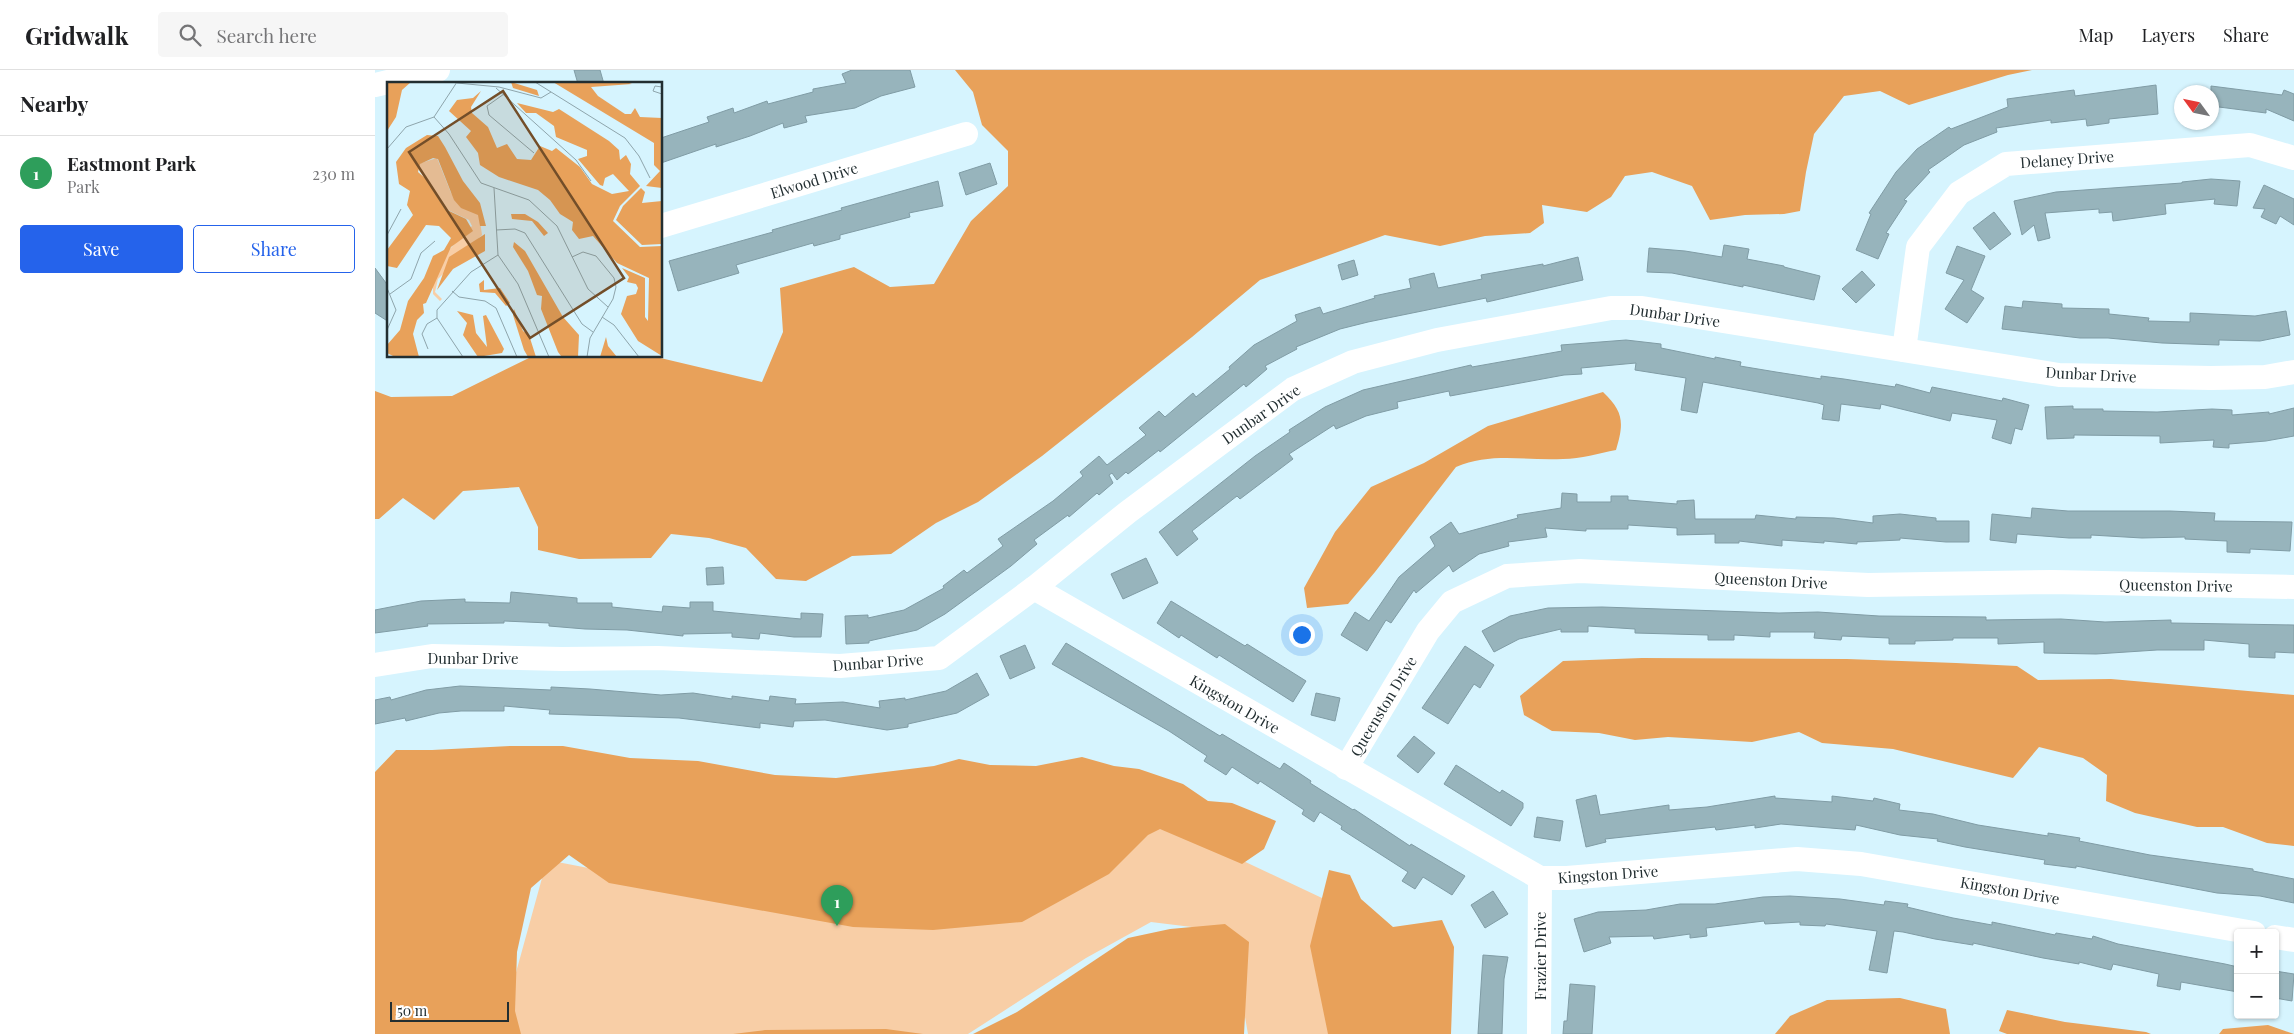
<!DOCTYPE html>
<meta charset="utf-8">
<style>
:root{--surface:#fff;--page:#f6f6f6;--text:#202124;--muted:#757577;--line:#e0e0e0;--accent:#2563eb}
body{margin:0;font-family:"Playfair Display",serif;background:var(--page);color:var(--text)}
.controls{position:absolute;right:15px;bottom:15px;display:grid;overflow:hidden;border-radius:5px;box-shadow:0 1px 4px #0004}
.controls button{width:45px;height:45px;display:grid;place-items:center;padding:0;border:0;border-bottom:1px solid var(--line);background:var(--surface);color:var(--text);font:25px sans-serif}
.compass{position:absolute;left:1799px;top:15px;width:45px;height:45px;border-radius:50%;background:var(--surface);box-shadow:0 1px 4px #0004;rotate:303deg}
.scale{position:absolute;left:15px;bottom:12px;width:119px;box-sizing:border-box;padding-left:5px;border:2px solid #222e31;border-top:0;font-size:14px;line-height:18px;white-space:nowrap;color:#222e31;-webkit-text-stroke:4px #fff;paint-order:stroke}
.you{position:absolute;left:926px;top:564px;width:18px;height:18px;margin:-12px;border:4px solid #fff;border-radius:50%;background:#1a73e8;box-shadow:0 0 0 8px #1a73e833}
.badge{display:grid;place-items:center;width:32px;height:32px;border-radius:50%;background:var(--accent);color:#fff;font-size:16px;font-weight:700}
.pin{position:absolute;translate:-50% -41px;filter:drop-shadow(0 1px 2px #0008)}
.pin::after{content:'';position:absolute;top:26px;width:18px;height:15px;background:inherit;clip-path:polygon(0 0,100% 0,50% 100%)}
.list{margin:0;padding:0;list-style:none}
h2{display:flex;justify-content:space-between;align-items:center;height:65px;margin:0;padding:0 20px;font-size:21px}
h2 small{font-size:16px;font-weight:400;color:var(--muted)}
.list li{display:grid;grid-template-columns:32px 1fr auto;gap:15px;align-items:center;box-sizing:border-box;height:75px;padding:0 20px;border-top:1px solid var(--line)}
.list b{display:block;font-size:19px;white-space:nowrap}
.list p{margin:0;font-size:16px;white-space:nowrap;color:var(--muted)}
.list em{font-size:16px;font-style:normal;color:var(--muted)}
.actions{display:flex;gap:10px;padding:15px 20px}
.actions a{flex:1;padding:11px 0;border:1px solid var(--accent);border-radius:5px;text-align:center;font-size:18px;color:var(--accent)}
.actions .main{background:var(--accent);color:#fff}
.icon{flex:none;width:28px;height:28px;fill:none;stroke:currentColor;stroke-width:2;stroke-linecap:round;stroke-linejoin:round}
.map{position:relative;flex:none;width:1919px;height:964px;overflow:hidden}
header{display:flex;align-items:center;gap:30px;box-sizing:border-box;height:70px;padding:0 25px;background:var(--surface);border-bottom:1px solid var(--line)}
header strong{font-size:24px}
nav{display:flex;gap:28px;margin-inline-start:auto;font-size:18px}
.search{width:350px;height:45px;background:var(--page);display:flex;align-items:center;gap:12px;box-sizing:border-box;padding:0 18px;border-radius:5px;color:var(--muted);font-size:19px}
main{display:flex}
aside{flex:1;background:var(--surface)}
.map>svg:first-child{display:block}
.green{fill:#f8cea6}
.forest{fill:#e8a15a}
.building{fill:#97b4bc;stroke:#809ca5}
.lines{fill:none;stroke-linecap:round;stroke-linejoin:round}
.minor{stroke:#fff;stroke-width:24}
.labels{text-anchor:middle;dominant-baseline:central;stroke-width:4;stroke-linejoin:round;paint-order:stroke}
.street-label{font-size:15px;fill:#222e31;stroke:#fff}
.inset-road{fill:none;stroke:#8ea5ac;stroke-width:1}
.view{fill:#734e29;fill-opacity:0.15;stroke:#734e29;stroke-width:2.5}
.inset-edge{fill:none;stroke:#222e31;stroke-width:2.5}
</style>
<header>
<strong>Gridwalk</strong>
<div class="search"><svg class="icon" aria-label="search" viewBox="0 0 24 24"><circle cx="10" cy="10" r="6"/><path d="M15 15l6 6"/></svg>Search here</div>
<nav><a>Map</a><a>Layers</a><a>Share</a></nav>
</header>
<main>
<aside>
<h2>Nearby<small></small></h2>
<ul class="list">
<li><span class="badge" style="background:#2e9e5b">1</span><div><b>Eastmont Park</b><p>Park</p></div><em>230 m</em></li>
</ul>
<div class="actions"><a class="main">Save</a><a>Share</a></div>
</aside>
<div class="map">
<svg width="1919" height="964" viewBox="0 0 1919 964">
<rect width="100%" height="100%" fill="#d6f4fe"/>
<path class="green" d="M777,748L947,828L960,964H873L864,913L833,859L776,852L711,888L593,964H124L172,790L498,853Z"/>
<g class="forest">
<path d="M580,0H1657L1633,5L1534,35L1505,21L1469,26L1439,64L1431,102L1425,141L1409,144L1370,145L1335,150L1317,116L1277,102L1250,106L1236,127L1212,142L1167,135L1169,153L1155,163L1110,166L1065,176L1010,165L885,210L817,267L667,386L603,432L561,453L516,484L477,486L431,511L401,509L371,478L334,468L296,464L276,488L204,489L163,480V457L144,417L88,421L59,450L28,428L4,449H0V321L16,327L77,326L158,286H277L387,312L408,262L405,218L479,197L515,217L559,214L596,151L633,116V81L607,55L598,22Z"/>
<path d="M1228,322C1249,342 1249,353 1241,380C1224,383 1206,389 1188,389C1151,391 1116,382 1081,397L1000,502L973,534L932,538L929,518L960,462L996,417L1049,393L1113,356Z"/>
<path d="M1267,588L1472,589L1581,593L1642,596L1663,610L1736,609L1919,625V776L1892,773L1848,757H1822L1760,743L1731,731L1732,705L1708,688L1664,677L1638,708L1518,679L1447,673L1424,662L1377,672L1293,667L1260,670L1224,663L1177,661L1149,645L1145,626L1188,591Z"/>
<path d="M135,676H188L255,688L323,691L400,705L461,708L559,696L584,689L615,695L661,696L707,687L739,696L764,699L808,714L833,731L857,733L901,751L889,779L867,794L785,759L773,765L734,804L647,852L558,860L478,857L234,813L194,785L156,818L142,882L140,941L146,964H0V702L21,680H57Z"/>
<path d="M954,800L975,805L986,829L1018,857L1067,850L1079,877L1076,964H953L935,876Z"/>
<path d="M850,854L874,872L869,964H598L642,942L753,868L795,859Z"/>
<path d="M1525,928L1571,939L1575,964H1400L1415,946L1452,930Z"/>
<path d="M1632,940L1690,952L1771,962L1776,964H1632L1624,961Z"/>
<path d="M1893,955L1919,964H1844L1848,959Z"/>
<path d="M511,959L548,964H358L390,960Z"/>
</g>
<g class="building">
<path d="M199,0H225L229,14H203Z"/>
<path d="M477,0H535L540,17L506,26L480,38L430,46L432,52L409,58L408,53L375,66L341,77V74L286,93V68L334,52L332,47L358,38L359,43L392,31L393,34L438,22V19L471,13L467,4Z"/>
<path d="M1781,15L1783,44L1734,49V53L1712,56L1711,49L1676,53V50L1621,58L1622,62L1589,75L1553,100L1555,102L1529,130L1532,131L1511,163L1514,164L1503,189L1481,180L1496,144L1494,143L1521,102L1542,79L1574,57L1576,59L1633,37L1632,29L1699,20L1700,26Z"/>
<path d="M1836,16L1907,25L1909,20L1919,24V51L1891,39V43L1836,36Z"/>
<path d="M615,93L622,114L591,125L584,103Z"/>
<path d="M1836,109L1865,111L1862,136L1839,134L1840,129L1790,134L1791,144L1738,151L1737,142L1724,143V139L1670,143L1675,168L1663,171L1659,155L1647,165L1639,131L1681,122L1807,113V112Z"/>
<path d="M563,111L568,136L534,143L535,147L465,165V169L439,176L438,173L361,195L364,203L303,221L294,191L398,162L397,160L467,140L466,138Z"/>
<path d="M1889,115L1919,129V155L1905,146L1901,154L1886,147L1890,139L1878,138Z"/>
<path d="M1619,142L1636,164L1615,180L1598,158Z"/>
<path d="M1349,175L1374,179L1372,189L1409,196V197L1445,206L1439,230L1368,215V217L1297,203L1272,202L1274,178L1310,181L1347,187Z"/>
<path d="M1582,176L1610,186L1596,220L1609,228L1592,253L1570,239L1589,210L1571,203Z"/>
<path d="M1203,187L1208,210L1112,232L1111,228L993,252L965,259L921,277L922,279L890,296L892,299L871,317L869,314L785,382L784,380L753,404L751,402L742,410L737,403L734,405L738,413L724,425L722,423L694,447L693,445L659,470L662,474L636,496L570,544L542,560L494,571V573L471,574L470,546L493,545V548L529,540L569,518L568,516L589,500L592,503L628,476L623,469L678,431L708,406L705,402L724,386L732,395L771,365L764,358L784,341L790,347L818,323L821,327L855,299L854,297L879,275L922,251L920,245L945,237L948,244L1000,228L999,226L1036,218L1034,209L1059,203L1063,218L1107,209L1106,205L1168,194V196Z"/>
<path d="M979,190L983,205L967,210L963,195Z"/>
<path d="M0,198L14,217V252L0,243Z"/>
<path d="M1487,201L1500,215L1481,233L1467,219Z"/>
<path d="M1648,231L1687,234V238L1734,239V244L1774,248L1773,251L1815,252V243L1880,246L1911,241L1915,265L1885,271L1844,270V275L1787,273L1733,268H1705L1627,259L1630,236L1647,238Z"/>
<path d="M1251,270L1286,274V278L1340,289V287L1366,292L1365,296L1401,302L1446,309V306L1469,309L1520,317L1521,314L1555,323L1557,317L1627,331L1628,328L1654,335L1647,360L1640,358L1636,374L1617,368L1622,350L1577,343L1575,351L1506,334L1505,339L1466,334L1464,351L1447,349L1449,335L1443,333L1328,312L1322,343L1306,340L1311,308L1260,300L1261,293L1206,298L1207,304L1189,305L1075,326L1074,321L1022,332L1023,338L991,346L961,359L959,355L914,384L918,389L865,429L862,426L817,461L823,469L802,486L784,462L880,386L915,362L914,360L950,337L988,320L1096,295L1097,297L1187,281L1186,275Z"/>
<path d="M1698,336V339H1728V341L1782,342L1837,339L1857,340V345L1894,342V344L1919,338V366L1891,371L1854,374V378L1838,377L1839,370L1785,373V366L1699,365V368L1672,369L1670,337Z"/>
<path d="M1187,423L1202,424V432H1236V426H1253V430L1302,434V431L1319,430L1320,449H1380L1381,445L1421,449V447L1459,448L1498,453V446L1525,444L1561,448V451H1594V472H1571L1525,468V470L1482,472V474L1449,471V473L1407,470V476L1364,471V473H1340V464L1302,465V458L1253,455V459H1211V461L1170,458L1172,467L1133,472L1134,476L1104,484L1078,502L1074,495L1041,523L1039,520L1016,553L1011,550L992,581L966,565L980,542L994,551L1024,507L1060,476L1055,467L1076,452L1084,464L1143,448L1142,445L1186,438Z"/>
<path d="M1657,438L1693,441H1795L1840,443L1839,451L1917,452L1915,481L1875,479V483L1852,482V471L1810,469V467L1767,468L1716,465V468H1694L1642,464L1641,473L1615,470L1617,444L1656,448Z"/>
<path d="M771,488L783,513L748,529L736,504Z"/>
<path d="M348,497L349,514L332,515L331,498Z"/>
<path d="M136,522L202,528V533H237V537L287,542L288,536L315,538V532H338V541L426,549V543L448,544L446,567H419L385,563L384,569L357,567V563L308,564V566L252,560L210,559L174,556V553L129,551V553L52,554L53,556L0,563V540L46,531L90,529V532L135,533Z"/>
<path d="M796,531L870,576L872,574L931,611L918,632L844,585L842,588L806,565L804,568L782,553Z"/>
<path d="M1227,537L1404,543L1443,542L1504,546L1611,547V550L1686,549L1730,552L1796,550V553L1919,555V583L1900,582V588L1874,587V574L1829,570V580H1782L1721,584L1669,583V572L1623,574V568H1578V570L1540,571V574H1514V568L1467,566L1466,570L1439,568L1440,562H1395V567L1359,565V570H1333V565L1260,563V559L1213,556V562H1186V559L1144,569L1119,582L1107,561L1135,546L1173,538Z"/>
<path d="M691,573L845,666L847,664L905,699L909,693L936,711L935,713L978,740L979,739L1035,776L1036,774L1090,806L1077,825L1048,807L1040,819L1027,811L1033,802L966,759L967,756L945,742L939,752L927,744L929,740L885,711L883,714L857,697L851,705L829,691L832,686L794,661L677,594Z"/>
<path d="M650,575L660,598L635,609L625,586Z"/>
<path d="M1090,576L1119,595L1105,618L1099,614L1073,654L1047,638Z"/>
<path d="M602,603L614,625L582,643L533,654V657L512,660L450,650L419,651L418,657L385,653V658L304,648L174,644L175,640L129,636V641H86L64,643L31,651L30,648L0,654V630L15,627L16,630L51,620L85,616L176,620V617L215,619L286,625L318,623L357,629V626L394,631L395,626L421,629L420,634L468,632L505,638L504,631L530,628V630L571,621Z"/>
<path d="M941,623L965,628L960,651L936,645Z"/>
<path d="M1039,666L1060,683L1043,703L1022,686Z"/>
<path d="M1081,695L1125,723L1127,720L1148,733V738L1136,756L1069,714Z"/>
<path d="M1221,725L1225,745L1294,735V740L1332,737L1400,726V728L1457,732V726L1498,731L1499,728L1525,734L1524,740L1558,744L1603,755L1673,766V763L1705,768L1704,771L1775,785L1878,799V801L1919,809V833L1885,826L1842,823L1701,796V798L1669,794L1670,790L1590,777L1562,771L1563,769L1525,765L1481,755L1480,760L1406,754L1380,758V755L1341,760L1340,757L1230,769L1231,772L1211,777L1201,730Z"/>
<path d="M1162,747L1188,751L1185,771L1159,767Z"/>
<path d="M1118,821L1133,844L1110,858L1096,835Z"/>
<path d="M1415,826L1465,829L1509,835L1510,831L1533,834L1532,837L1578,848L1617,855V852L1680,865L1681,863L1717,869L1718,866L1743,874L1850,894L1863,897V922L1806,912L1805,920L1782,916L1784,904L1738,894L1736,900L1704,892V894L1668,888L1598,873V875L1560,869L1528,862L1519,861L1512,903L1494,900L1502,861L1451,854L1450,856L1425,855V852L1390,854L1389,851L1331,858L1332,866L1315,868V864L1279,869L1278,866L1234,867L1236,873L1209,882L1199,849L1223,842L1271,840L1305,834H1340L1388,827Z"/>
<path d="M1108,885L1133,887L1129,909L1127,964H1103Z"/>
<path d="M1900,901L1919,904L1917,931L1900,928Z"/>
<path d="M1195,914L1220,916L1217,964H1188L1189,951H1192Z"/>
</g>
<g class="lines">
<g class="minor">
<path d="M0,15L63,0"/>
<path d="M286,156L591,64"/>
<path d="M1529,280L1543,177L1584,123L1631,94L1875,75L1919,88"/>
<path d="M659,518L1165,808H1192L1422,789L1486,794L1879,863"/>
<path d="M0,595L57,586L187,589L283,588L465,596L564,588L659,518L753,442L918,319L978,292L1062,270L1236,238H1267L1684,305L1836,308L1890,307L1919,302"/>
<path d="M971,698L1053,561L1077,532L1132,506L1205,501L1493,515L1677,512L1919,517"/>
<path d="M1900,867L1919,870"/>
<path d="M1164,964L1165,808"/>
</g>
</g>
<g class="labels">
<g class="street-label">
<text transform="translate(1692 89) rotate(-4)">Delaney Drive</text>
<text transform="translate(439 110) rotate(-17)">Elwood Drive</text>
<text transform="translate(1300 245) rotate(8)">Dunbar Drive</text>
<text transform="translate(1716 304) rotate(3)">Dunbar Drive</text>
<text transform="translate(886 344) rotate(-35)">Dunbar Drive</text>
<text transform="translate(1396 510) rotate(3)">Queenston Drive</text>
<text transform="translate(1801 515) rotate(1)">Queenston Drive</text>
<text x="98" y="588">Dunbar Drive</text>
<text transform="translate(503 592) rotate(-4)">Dunbar Drive</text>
<text transform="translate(860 634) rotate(30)">Kingston Drive</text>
<text transform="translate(1008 636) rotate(-59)">Queenston Drive</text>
<text transform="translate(1233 804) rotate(-4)">Kingston Drive</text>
<text transform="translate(1635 820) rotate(10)">Kingston Drive</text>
<text transform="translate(1165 886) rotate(-90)">Frazier Drive</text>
</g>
</g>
<g transform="translate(12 12)">
<rect width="275" height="275" fill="#d6f4fe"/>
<path d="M50,76L64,111L92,132L95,153L51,197L48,210L55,217L53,219L46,212V198L57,173L85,144L82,138L59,127L28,83Z" fill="#f8cea6"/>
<path d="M0,0H24L15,8L9,35L0,49ZM124,0L150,8L152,14L126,6ZM166,0H239L245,2L204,5L211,14L238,32H244L248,26L253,35L275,36V106L259,104L273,89L267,83V61ZM94,9L84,25L85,31L101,45L110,66L120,62L130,77L144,78L153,64L165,69L169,66L193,85L205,102L225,112L242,109L226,92L218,96L216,104L213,103L191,77L200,74V68L169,55L167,44L149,31H139L130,21L166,30L172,27L222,59L232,68L233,78L239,73L244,82L243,92L253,104L233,124L226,139L253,165L275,164V274L251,259L234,232L240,214L249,212L251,206L249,202L240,200L242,195L235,186L258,196V235L261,239L262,196L230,181L206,154L192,157L185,148L186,140L173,132L163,118L151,108L112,95L93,83L91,71L79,55L84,49L62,29L70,18L86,16ZM40,53L51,54L58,65L76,99L93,121L99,144H93L91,133L74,126L67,118L51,77L46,76L33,82L31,90L39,97L58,127L79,137L86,149L64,165L39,221L36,222L37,231L30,238L26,252L32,275H8L0,271V263L13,248L21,219L37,196L46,174L57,168L64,156L52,144L39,143L10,186L0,184V168L26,133L20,123L23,109L12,102L9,80L19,66ZM254,106L258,110L255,121L275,119V162L255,163L229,138L236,124ZM124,132H138L151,140L161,151L157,154L145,139L125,137ZM98,152V169L66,187L50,208L62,175ZM127,160L138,169L176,235L192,253L191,275L174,274L171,270L154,227L155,214L150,213L141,189L126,165ZM97,198V208L113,206L123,221L119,224L108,211L93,210L92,202ZM127,227L136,249L142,253L149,275H141L137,268L126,233ZM70,229L86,233L89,251L100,265L96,234L99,233L117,267L115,271L91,275L76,253L80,241ZM219,255L221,264L230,275H213Z" fill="#e8a15a"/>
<path class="inset-road" d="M148,0L238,56L252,74L263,96M70,1L112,5L154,16L164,10M275,5L268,4L266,9L275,12M109,6L189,78L204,99M117,12L100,24L102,33L147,71M47,35L62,52L94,101L142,118L170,144L201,207L221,225M0,67L19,45L47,35L70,0M107,106L111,173L131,202L162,275M109,148L128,147L138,151L195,242L206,250M0,153L14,127M185,175L196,170L209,174L227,196L229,205L226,217L203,256L200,275M0,206L9,228L0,248M65,209L72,215L98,219L109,226L130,275M3,212L24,197L34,171L48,159M215,235L227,243L252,275M41,267L35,252L40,242L50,236M76,275L50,236V228L84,190L111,173"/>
<path class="view" d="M116,9L237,196L143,256L22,70Z"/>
<rect width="275" height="275" class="inset-edge"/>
</g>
</svg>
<div class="controls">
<button>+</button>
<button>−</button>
</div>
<svg class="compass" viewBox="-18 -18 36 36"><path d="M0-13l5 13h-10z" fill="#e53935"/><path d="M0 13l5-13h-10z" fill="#757577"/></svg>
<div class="scale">50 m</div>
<div class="you"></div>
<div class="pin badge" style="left:462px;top:856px;background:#2e9e5b">1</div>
</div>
</main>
